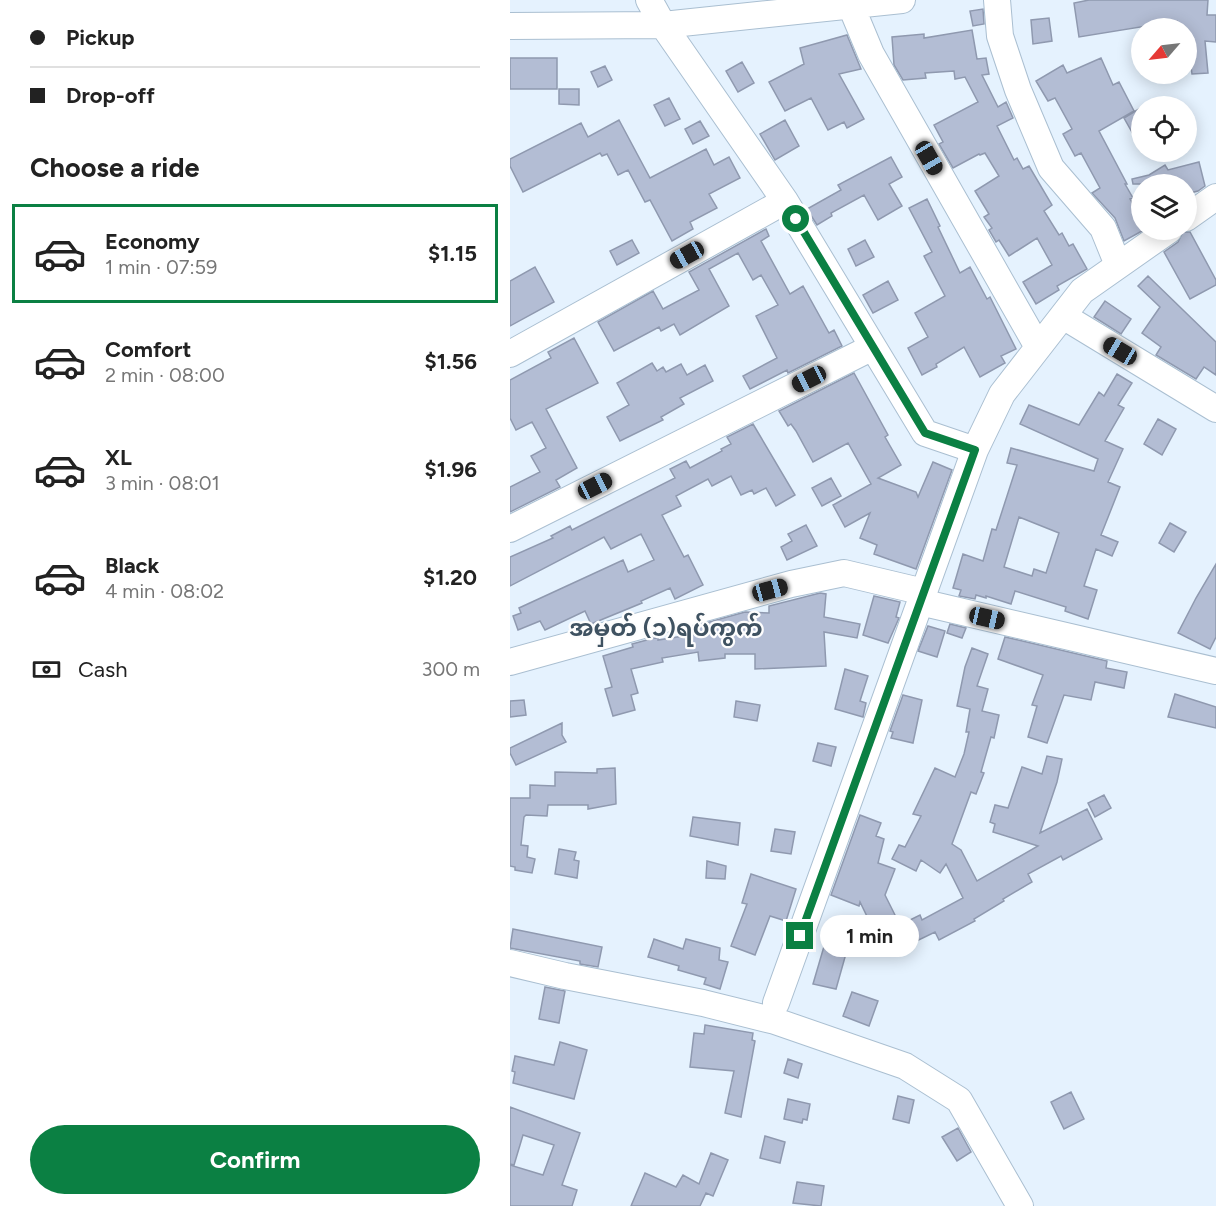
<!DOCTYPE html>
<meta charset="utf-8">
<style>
:root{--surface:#fff;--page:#f6f6f6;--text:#222;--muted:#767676;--line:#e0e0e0;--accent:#0b8043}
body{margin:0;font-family:Figtree,"Noto Sans Myanmar",sans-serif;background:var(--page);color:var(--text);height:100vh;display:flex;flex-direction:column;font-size:22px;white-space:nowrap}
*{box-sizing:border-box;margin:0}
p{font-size:20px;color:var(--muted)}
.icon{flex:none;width:33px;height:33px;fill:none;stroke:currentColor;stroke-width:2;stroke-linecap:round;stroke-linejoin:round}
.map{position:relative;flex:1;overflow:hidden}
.side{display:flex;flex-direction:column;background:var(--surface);width:510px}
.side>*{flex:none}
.hud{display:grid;align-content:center;height:132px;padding:0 30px;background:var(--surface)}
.needle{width:39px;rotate:242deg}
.tools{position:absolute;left:621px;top:18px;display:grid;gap:12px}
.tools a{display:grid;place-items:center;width:66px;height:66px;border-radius:50%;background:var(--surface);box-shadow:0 3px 15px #0003;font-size:30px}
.end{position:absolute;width:27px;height:27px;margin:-14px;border:8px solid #0b8043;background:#fff;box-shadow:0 0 0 3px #fff}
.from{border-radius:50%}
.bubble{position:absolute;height:42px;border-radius:21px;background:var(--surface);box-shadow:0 3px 15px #0003;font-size:20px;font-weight:700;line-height:42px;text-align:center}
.car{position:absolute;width:18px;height:36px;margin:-18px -9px;border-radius:8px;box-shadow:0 0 4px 2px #0007;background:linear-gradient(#222 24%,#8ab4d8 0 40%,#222 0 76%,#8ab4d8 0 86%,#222 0)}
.hud b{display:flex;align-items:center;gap:21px;height:57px;font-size:22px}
.hud b+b{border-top:2px solid var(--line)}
.hud i{width:15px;height:15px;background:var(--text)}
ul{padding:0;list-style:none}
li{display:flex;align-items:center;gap:18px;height:99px;margin:0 12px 9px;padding:0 18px;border:3px solid transparent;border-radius:0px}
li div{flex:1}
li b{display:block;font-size:22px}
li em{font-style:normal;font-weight:700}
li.current{border-color:var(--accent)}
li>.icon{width:54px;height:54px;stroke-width:1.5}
h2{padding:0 30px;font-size:27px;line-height:72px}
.pay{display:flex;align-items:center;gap:15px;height:66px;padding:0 30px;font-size:22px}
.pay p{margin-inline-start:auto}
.cta{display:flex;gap:12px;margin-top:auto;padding:12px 30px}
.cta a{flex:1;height:69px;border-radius:36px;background:var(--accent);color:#fff;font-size:24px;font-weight:700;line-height:69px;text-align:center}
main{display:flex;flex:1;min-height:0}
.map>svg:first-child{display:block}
.building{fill:#b3bdd4;stroke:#8f99af;stroke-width:1.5;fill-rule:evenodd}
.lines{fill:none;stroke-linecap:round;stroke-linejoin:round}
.minor-casing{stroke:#aabfd1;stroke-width:28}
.minor{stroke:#fff;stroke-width:26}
.route{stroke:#0b8043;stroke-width:8}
.labels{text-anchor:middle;stroke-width:4.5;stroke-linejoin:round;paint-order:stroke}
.quarter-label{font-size:24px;font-weight:bold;fill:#3f5261;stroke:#fdfdfd}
</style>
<main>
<section class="side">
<div class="hud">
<b><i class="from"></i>Pickup</b>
<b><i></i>Drop-off</b>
</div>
<h2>Choose a ride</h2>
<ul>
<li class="current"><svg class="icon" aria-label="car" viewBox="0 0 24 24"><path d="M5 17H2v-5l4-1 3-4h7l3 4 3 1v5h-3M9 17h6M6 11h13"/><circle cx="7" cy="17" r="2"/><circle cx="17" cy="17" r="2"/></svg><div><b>Economy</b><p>1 min · 07:59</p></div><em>$1.15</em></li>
<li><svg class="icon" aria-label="car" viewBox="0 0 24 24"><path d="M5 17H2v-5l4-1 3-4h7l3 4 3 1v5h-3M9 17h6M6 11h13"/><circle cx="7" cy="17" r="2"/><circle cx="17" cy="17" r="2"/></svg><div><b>Comfort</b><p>2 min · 08:00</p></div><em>$1.56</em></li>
<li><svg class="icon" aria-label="car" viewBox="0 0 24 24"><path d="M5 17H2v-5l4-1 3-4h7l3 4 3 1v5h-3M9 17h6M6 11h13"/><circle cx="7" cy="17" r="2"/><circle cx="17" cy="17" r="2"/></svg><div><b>XL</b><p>3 min · 08:01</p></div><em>$1.96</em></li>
<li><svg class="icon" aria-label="car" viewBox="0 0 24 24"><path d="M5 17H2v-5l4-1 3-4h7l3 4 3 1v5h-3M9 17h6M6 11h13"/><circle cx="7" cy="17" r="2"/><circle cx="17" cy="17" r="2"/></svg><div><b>Black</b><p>4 min · 08:02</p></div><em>$1.20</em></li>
</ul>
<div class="pay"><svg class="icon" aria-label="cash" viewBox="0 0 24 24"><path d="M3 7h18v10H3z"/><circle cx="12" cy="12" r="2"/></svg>Cash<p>300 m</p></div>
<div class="cta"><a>Confirm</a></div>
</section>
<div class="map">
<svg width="706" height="1206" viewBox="0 0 706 1206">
<rect width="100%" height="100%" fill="#e5f2fe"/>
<!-- building -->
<path class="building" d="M579,0h119l-1,15h9v27l-11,-1 3,32 -16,1 -6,-46h-7l-2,-7 -98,16 -5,-34z
M473,9l1,15 -11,2 -3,-15z
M539,18l3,23 -19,3 -2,-24z
M462,30l5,29 9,-1 3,16 -7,1 16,32 8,-5 7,16 -16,8 17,34 3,-2 6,11 6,-3 23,39 -8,6 15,24 3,-2 7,13 4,-2 14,25 -30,17 2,4 -23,14 -13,-22 29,-17 -15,-27 -28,18 -10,-16 -3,2 -7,-12 3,-2 -8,-11 5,-3 -14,-23 24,-15 -14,-23 -5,2 -1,-1 -26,14 -14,-24 4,-2 -9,-17 44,-23 -13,-25 -10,2 -1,-8 -29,2 1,5 -23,2 -9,-15 -2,-28 32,-3v4z
M337,35l14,34 -22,5 25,45 -17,9 -3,-6 -16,8 -17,-32 -26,13 -16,-29 35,-18 -4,-16z
M0,58h47v31h-47z
M591,58l12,27 6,-3 15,29 -35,20 28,53h-2l8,14 -3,1 12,19v13l-18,10 -9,-23 -23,-25 8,-5 -19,-35 -6,3 -12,-22 9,-5 -17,-31 -7,3 -12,-20 27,-16 4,8z
M232,62l12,21 -16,9 -12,-21z
M95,66l7,14 -14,7 -7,-15z
M49,89h20v16l-20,-1z
M159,98l11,21 -15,7 -11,-21z
M632,107v43l-18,-32z
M109,120l31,58 56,-29 8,16 15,-8 11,21 -31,16 8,14 -27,14 3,7 -21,12 -22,-41 -5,2 -17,-32 -10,5 -11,-21 -5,2 -2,-3 -77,39 -13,-26v-7l71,-36 7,14z
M275,120l14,26 -24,14 -15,-26z
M190,121l9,15 -16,8 -8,-15z
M381,157l11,20 -13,7 13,22 -24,14 -14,-25 -33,18 1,3 -15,9 -10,-16 34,-19 -3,-5z
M689,162l6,24 -7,5 -12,3v-10h-53l-1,-5 17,-4 16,-10 3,5z
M417,199l13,27 -2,1 22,46 10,-6 17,32 3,-2 26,52 -15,7 4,7 -25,14 -16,-30 -28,17 1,3 -15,8 -14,-27 20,-11 -13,-24 30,-17 -21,-40 8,-4 -23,-44z
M256,229l3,7 -8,5 29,53 13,-8 26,47 5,-3 8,16 -54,27 -1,-3 -37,19 -7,-13 34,-18 -21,-42 22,-11 -17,-30 -8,5 -15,-27 -29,16 20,37 -49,29 -6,-11 -13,7 -2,-4 -45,24 -16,-29 55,-31 10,18 36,-19 -10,-18z
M673,232h7l26,48v5l-26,14 -26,-47 14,-10z
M122,240l7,13 -22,12 -7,-14z
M355,240l9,17 -18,9 -8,-17z
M25,267l19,35 -44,24v-45z
M638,276l68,66v33l-12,-8 -8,12 -40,-24 5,-8 -19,-14 18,-26 -22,-21z
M378,281l10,19 -25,13 -10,-18z
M595,301l26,18 -10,15 -27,-17z
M64,338l24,45 -52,26 31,59 -21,12 4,7 -50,25v-25l30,-15 -9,-16 15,-8 -14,-26 -16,8 -6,-12v-38l41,-22 -3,-6z
M142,363l5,8 6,-4 3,5 15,-8 6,11 18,-10 8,16 -33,17 4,6 -23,13 2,3 -43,21 -13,-24 22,-12 -12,-22z
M344,373l34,62 -3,2 16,28 -23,13 38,14 2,5 15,-35 19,8 -36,99 -42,-15 3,-9 -17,-7 10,-25 -25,14 -12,-22 38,-21 -23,-41 -35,19 -17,-31 -5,-7 -3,2 -9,-15z
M607,374l15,9 -14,22 6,3 -19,33 18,8 -15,33 12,5 -19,48 17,7 -6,14 -16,-7 -12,37 13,4 -9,29 -23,-8 1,-4 -51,-16 -4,13 -25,-8v2l-10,-3 -1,4 -16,-3 2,-6 -8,-2 10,-34 20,7 9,-32 4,1 21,-65 -10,-2 4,-15 83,23 4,-12 -78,-35 9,-19 50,20 20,-33 5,4zM509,517l40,16 -13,40 -12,-4 -2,7 -28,-9z
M648,419l18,10 -14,26 -18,-11z
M243,424l42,71 -19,11 -10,-18 -12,6 -2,-4 -11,5 -10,-19 -19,10 -4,-7 -32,17 5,10 -19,9 22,42 4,-2 15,30 -28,14 -5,-11 -29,13 1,2 -51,21 -6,-13 -40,19 -5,-9 -22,9 -5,-14 8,-3 -2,-5 104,-48 5,12 26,-12 -13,-26 -30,15 -7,-12 -94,49v-29l43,-19 -2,-2 19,-10 2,4 103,-52 -5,-9 16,-8 4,7 32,-17 -1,-2 10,-5 -4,-7z
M321,478l10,18 -19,10 -10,-18z
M660,523l16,9 -12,20 -15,-9z
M296,525l11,21 -30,14 -6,-13 11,-6 -4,-7z
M706,564v73l-6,12 -32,-16 18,-35z
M310,593l6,1 -2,23 36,7 -3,14 -33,-6 2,34 -71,3v-15h-30v4l-26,3 -1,-9 -36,6 1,4 -32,7 7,24 -7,2 4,15 -22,6 -8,-27 7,-2 -9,-31 30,-9 -1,-3 26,-7v3l38,-6 -1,-8 50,-14 24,1v-7z
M364,596l26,6 -4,15 3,1 -11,25 -25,-8z
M440,624l16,4 -4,10 -15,-5z
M418,626l17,5 -8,26 -19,-6z
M495,637l102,24 -1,7 21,4 -3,16 -29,-6 -4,18 -27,-5 -17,48 -19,-6 9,-31 -5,-1 11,-30 -45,-16z
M462,648l16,6 -11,32 11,3 -6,22 17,4 -5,23 -3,-1 -10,35 3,1 -8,21 -5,-2 -19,52 9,6 16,31 61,-35 -45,-14 2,-8 -5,-2 5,-17 13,3 14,-41 20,7 5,-18 15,3 -5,23 -17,51 47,-24 15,30 -39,21 -2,-4 -33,18 4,8 -29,17 1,2 -30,18 1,2 -36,19 -4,-8 -39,19 -3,-6 -3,2 -7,-16 -7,4 -16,-33 -1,4 -28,-11 29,-80 21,8 -5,13 8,3 -6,24 17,6 -10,26 15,30 20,-10 2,5 41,-22 -17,-34 -6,9 -19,-13 -5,11 -24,-12 7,-14 6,2 16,-31 -8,-2 22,-46 20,9 9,-23 5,-22h-3l4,-23 -13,-3 8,-39z
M335,669l23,7 -8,25 6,2 -3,14 -28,-8z
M665,694l41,13v21l-48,-11z
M393,695l19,5 -9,43 -22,-5 2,-6 -3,-1z
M14,700l2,15 -16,2v-16z
M226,701l24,4 -3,16 -23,-4z
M52,723v12l4,7 -50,23 -6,-12v-5z
M308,743l18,4 -5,19 -18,-5z
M105,768l1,36 -28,5v-4h-40l-1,11 -21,-1 -2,2 -3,28 7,1 -1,11 8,2 -3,14 -17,-3v-3l-5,-1v-68h20v-13l25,1v-14l42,1v-4z
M594,795l7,13 -16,9 -7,-14z
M183,817l47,6 -2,22 -48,-9z
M265,829l20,3 -4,22 -20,-3z
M49,849l17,3 -2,8 5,1 -2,17 -22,-4z
M197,861l19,5 -1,13 -19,-1z
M241,874l45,15 -10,32 -16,-5 -15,39 -24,-9 16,-42 -5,-1z
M3,929l89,18 -4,20 -18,-3v-3l-70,-13z
M144,939l29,10 3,-10 34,9 -1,12 9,2 -8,27 -16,-5 2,-6 -28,-8 1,-4 -31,-9z
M315,943l22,7 -11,39 -23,-5z
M35,987l20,4 -6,32 -20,-4z
M342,992l26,9 -9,25 -26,-10z
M195,1025l48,8 -1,7 3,1 -14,76 -16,-4 9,-42 -44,-4 4,-34 10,1z
M50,1042l27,8 -13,49 -61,-16 2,-11 -3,-1 3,-15 39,9z
M278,1059l14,5 -4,14 -14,-5z
M561,1092l13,27 -20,10 -13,-27z
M388,1096l16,4 -5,23 -16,-4z
M278,1099l22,5 -3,16 -4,-1 -1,4 -18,-4z
M0,1107l70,26 -18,52 15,5 -5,16h-62v-41l33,10 11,-30 -31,-10 -9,30 -4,-1z
M448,1128l13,24 -14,9 -15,-24z
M255,1136l20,6 -5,21 -20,-5z
M201,1153l17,7 -15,36 -7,-3 -6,13h-69l14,-33 31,14 7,-12 16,9z
M287,1182l27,4 -3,20 -28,-3z"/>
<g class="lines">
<defs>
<path id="minor" d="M139,0l14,25 122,176 140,232 50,17
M487,0l3,36 18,54 33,78 52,60 15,37
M341,6l20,48 167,293
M0,26l153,-1 239,-25
M676,218l30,-21
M553,316l153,93
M0,354l275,-153
M0,529l363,-182
M410,602l296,69
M0,662l281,-78 53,-11 80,19
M0,963l55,13 138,27 72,18 130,45 54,34 61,106
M266,1003l199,-553 27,-56 80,-103 87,-61"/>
</defs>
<!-- minor casing -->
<use href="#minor" class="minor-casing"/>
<!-- minor -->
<use href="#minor" class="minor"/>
</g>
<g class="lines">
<!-- route -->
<path class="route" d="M286,219l129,214 50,17 -175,486"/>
</g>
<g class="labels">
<!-- quarter labels -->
<g class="quarter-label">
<text x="156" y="636">အမှတ် (၁)ရပ်ကွက်</text>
</g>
</g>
</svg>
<div class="tools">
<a><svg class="needle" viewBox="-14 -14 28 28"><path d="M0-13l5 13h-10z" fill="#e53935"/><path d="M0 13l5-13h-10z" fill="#767676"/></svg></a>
<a><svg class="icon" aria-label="locate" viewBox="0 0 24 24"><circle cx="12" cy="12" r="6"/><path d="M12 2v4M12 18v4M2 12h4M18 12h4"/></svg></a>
<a><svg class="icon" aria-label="layers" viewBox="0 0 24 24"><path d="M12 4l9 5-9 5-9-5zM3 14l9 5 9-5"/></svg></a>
</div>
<i class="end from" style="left:286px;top:219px"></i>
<i class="end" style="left:290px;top:936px"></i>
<div class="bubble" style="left:310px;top:915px;width:99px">1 min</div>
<i class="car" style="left:419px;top:158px;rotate:150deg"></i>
<i class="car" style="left:177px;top:255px;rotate:241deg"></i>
<i class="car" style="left:610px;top:351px;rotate:301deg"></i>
<i class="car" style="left:299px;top:379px;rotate:243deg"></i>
<i class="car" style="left:85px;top:486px;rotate:63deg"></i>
<i class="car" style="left:260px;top:590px;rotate:75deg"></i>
<i class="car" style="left:477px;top:618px;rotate:103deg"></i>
</div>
</main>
